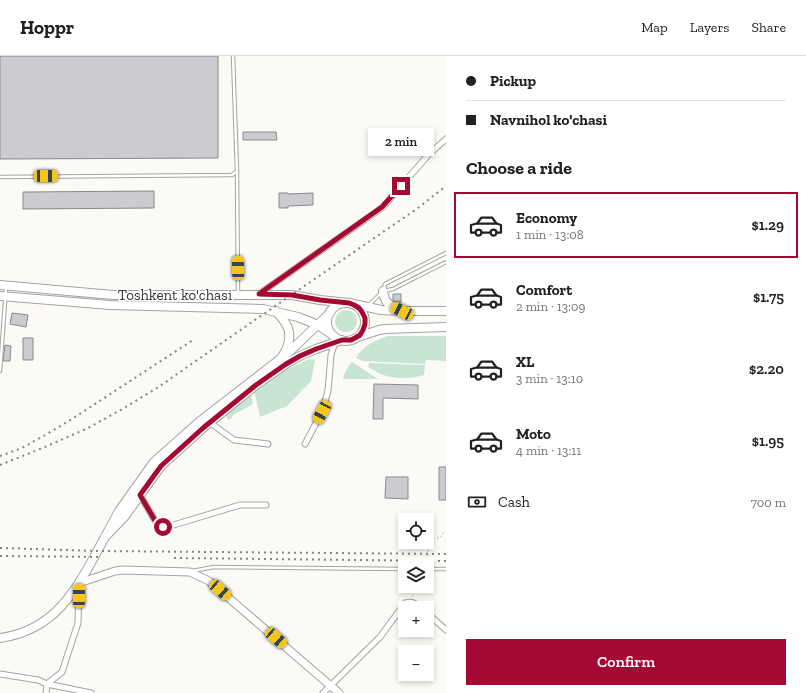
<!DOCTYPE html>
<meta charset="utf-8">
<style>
:root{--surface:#fff;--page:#f2f2f2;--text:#202124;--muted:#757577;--line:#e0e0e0;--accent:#a50831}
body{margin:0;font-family:"Zilla Slab",serif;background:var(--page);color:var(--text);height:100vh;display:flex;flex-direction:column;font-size:15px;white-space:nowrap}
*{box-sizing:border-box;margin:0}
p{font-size:13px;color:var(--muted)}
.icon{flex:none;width:22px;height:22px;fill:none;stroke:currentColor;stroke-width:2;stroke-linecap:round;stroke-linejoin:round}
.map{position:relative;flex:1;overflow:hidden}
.panel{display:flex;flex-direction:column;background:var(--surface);width:360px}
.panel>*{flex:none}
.hud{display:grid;align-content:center;height:88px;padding:0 20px;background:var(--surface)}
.buttons{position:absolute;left:398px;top:457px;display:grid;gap:8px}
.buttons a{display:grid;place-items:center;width:36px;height:36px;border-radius:0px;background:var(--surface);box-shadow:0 2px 6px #0003;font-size:20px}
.end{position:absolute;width:18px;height:18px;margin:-9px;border:5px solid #a50831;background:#fff;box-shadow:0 0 0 2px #fff}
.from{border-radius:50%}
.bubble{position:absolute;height:28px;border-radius:0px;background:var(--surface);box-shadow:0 2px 6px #0003;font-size:13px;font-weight:600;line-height:28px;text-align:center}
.car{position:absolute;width:12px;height:24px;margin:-12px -6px;border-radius:5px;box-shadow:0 0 3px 1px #0007;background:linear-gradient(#f5c518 24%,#345 0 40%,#f5c518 0 76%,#345 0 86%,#f5c518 0)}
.hud b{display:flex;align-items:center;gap:14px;height:38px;font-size:15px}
.hud b+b{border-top:1px solid var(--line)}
.hud i{width:10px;height:10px;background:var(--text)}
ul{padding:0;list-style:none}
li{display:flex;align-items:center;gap:12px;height:66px;margin:0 8px 6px;padding:0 12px;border:2px solid transparent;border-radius:0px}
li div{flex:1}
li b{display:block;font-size:15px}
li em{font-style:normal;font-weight:600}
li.on{border-color:var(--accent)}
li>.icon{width:36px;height:36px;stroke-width:1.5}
h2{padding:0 20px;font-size:18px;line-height:48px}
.pay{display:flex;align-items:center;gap:10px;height:44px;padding:0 20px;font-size:15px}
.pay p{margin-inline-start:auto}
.action{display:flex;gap:8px;margin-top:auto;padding:8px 20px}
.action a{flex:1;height:46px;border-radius:0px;background:var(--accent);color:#fff;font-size:16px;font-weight:600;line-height:46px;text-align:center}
header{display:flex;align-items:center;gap:24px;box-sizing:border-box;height:56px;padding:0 20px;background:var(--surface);border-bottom:1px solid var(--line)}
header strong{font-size:19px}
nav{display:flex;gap:22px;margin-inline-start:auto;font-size:14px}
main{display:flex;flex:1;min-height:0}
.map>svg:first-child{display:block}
.green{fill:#c8e5d3}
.building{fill:#cbcccf;stroke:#88898c}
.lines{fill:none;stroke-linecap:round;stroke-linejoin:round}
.lane-casing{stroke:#a5a3a0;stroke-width:4.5}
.street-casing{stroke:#a5a3a0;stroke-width:7}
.secondary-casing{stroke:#a5a3a0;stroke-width:9}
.primary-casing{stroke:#a5a3a0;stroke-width:10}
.path{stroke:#bbbab7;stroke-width:1;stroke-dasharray:2 2;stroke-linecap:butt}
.lane{stroke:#fff;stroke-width:2.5}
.street{stroke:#fff;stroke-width:5}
.secondary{stroke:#fff;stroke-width:7}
.primary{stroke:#fff;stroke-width:8}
.rail{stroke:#858482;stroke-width:2;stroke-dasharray:2 4;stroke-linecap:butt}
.route{stroke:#a50831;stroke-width:5}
.labels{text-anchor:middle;stroke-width:3;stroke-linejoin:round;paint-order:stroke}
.street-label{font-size:15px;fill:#373635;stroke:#fff}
</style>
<header>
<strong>Hoppr</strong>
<nav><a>Map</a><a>Layers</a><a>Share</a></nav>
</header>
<main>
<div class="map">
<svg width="446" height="637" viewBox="0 0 446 637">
<rect width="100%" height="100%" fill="#fcfaf7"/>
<!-- green -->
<path class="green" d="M335 265a11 11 0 1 1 22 0a11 11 0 1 1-22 0Z
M388,280h58v25l-20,-1 -1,4 -62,-3 -7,-3c7,-13 19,-17 32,-22z
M309,303l6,1 -4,21 -24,25 -27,11 -6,-26 28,-19z
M352,306l26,17h-35c1,-6 4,-12 9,-17z
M369,307l56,2 -1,10c-21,6 -38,4 -56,-8l1,-2z
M251,337l2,11 -20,11 -2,4 -2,1 -2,-1 -1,-6z"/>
<!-- building -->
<path class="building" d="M0,0h218v102l-218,1z
M243,76h33l1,8h-34z
M154,135v17l-131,1v-17z
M279,137h9v1l25,-1v12l-25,1v2h-9z
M393,238h8v8h-5l-3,-2z
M12,257l16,2 -2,12 -16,-3z
M23,282h10v22h-10z
M5,289l6,1 -1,15h-7z
M374,328l44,1v14l-35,-1v21h-10z
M439,411h7v33h-7z
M386,421h22v22l-23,-1z"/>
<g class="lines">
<defs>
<path id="lane" d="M237,115l1,123
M0,121l232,-2 5,-4 -4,-115
M384,233l1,-5 61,-31
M384,235l9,-2 53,-27
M369,249l12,-12
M0,315l6,-83
M427,513h19
M192,515l22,-4 191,2"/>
<path id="street" d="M259,238l124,-87 46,-53 17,-15
M209,366l25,18 34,4
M305,388l17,-32 6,-21 3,-36 4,-13
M140,439l17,29 6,3h4l73,-22h26
M427,557l19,17
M0,618l38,6 9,4 44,9
M46,637l1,-9 15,-12 16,-49 1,-39
M323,637l57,-56 25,-34c8,-2 10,0 16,5"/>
<path id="secondary" d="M79,527l36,-12 8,-1 67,2 19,9 130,112"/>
<path id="primary" d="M0,229l113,10h179l28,5 29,3 32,7 21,1h44
M383,235c2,13 6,13 16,19
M0,240l110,9 153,4 35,8 20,8 16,11
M327 266a19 19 0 1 1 38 0a19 19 0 1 1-38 0Z
M276,255c3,4 7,8 10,13 6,9 3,23 -3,31
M330,257l-42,40 -89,69 -45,40 -35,49 -14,26 20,-21 36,-50 42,-38 53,-43 30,-21 14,-8 16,-7 26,-9
M358,281l21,-7 6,-1 61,-2
M0,582c59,-8 79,-54 105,-101"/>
</defs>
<!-- lane casing -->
<use href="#lane" class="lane-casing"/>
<!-- street casing -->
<use href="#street" class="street-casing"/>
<!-- secondary casing -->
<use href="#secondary" class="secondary-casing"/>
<!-- primary casing -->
<use href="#primary" class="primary-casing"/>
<!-- path -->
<path class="path" d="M427,508l1,-10 1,-14 12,-3 2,-4 3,-1
M412,541l5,-11"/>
<!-- lane -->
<use href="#lane" class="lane"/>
<!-- street -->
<use href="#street" class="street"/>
<!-- secondary -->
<use href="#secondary" class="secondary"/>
<!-- primary -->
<use href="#primary" class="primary"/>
<!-- rail -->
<path class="rail" d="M0,400l22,-8 25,-14 25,-15 121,-79
M0,409l45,-18 43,-19 36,-20 33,-20 95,-66 166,-114 28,-22
M0,492l97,3 349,3
M0,500l100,1
M174,502l272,3"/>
</g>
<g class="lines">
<!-- route -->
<path class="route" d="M163,471l-6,-3 -17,-29 21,-29 42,-38 53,-43 30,-21 14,-8 16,-7 26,-9h9l4,-2 5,-3 3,-5 2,-6v-6l-3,-6 -3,-4 -5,-3 -5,-2 -29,-3 -28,-5 -33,-1 123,-87 19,-21"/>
</g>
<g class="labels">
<!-- street labels -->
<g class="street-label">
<text x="175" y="244">Toshkent ko'chasi</text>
</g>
</g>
</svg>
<div class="buttons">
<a><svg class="icon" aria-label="locate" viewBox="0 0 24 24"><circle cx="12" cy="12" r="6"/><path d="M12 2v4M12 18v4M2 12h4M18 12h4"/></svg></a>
<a><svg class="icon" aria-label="layers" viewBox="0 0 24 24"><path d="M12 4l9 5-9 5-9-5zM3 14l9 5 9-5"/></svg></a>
<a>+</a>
<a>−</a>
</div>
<i class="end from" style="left:163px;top:471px"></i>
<i class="end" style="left:401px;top:130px"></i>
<div class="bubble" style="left:368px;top:72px;width:66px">2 min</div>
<i class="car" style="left:46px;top:120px;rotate:90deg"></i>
<i class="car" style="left:238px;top:212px;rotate:359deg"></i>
<i class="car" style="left:402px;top:255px;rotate:297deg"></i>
<i class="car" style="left:322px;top:356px;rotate:208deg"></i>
<i class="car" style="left:220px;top:534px;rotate:131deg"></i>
<i class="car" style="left:79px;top:540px;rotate:0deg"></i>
<i class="car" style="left:276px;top:582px;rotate:131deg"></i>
</div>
<section class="panel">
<div class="hud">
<b><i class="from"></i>Pickup</b>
<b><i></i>Navnihol ko'chasi</b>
</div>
<h2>Choose a ride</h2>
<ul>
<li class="on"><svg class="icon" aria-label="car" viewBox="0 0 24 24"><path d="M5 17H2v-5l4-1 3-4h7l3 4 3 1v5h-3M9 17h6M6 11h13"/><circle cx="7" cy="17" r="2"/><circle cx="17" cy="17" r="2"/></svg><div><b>Economy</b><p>1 min · 13:08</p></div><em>$1.29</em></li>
<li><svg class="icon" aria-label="car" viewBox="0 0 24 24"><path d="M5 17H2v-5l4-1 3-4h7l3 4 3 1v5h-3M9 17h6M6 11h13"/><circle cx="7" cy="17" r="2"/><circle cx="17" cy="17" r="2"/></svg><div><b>Comfort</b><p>2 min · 13:09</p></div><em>$1.75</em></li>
<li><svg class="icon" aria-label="car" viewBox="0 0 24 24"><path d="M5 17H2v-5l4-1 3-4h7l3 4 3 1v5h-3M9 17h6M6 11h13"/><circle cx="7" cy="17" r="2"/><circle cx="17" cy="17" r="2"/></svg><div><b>XL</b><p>3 min · 13:10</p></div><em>$2.20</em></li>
<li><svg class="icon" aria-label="car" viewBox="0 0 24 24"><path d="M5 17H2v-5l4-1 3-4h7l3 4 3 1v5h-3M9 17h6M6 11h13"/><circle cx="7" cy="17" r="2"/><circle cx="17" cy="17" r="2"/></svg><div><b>Moto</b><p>4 min · 13:11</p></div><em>$1.95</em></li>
</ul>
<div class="pay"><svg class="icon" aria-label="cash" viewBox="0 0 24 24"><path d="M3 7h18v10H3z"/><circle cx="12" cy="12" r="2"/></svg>Cash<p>700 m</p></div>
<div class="action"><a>Confirm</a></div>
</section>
</main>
